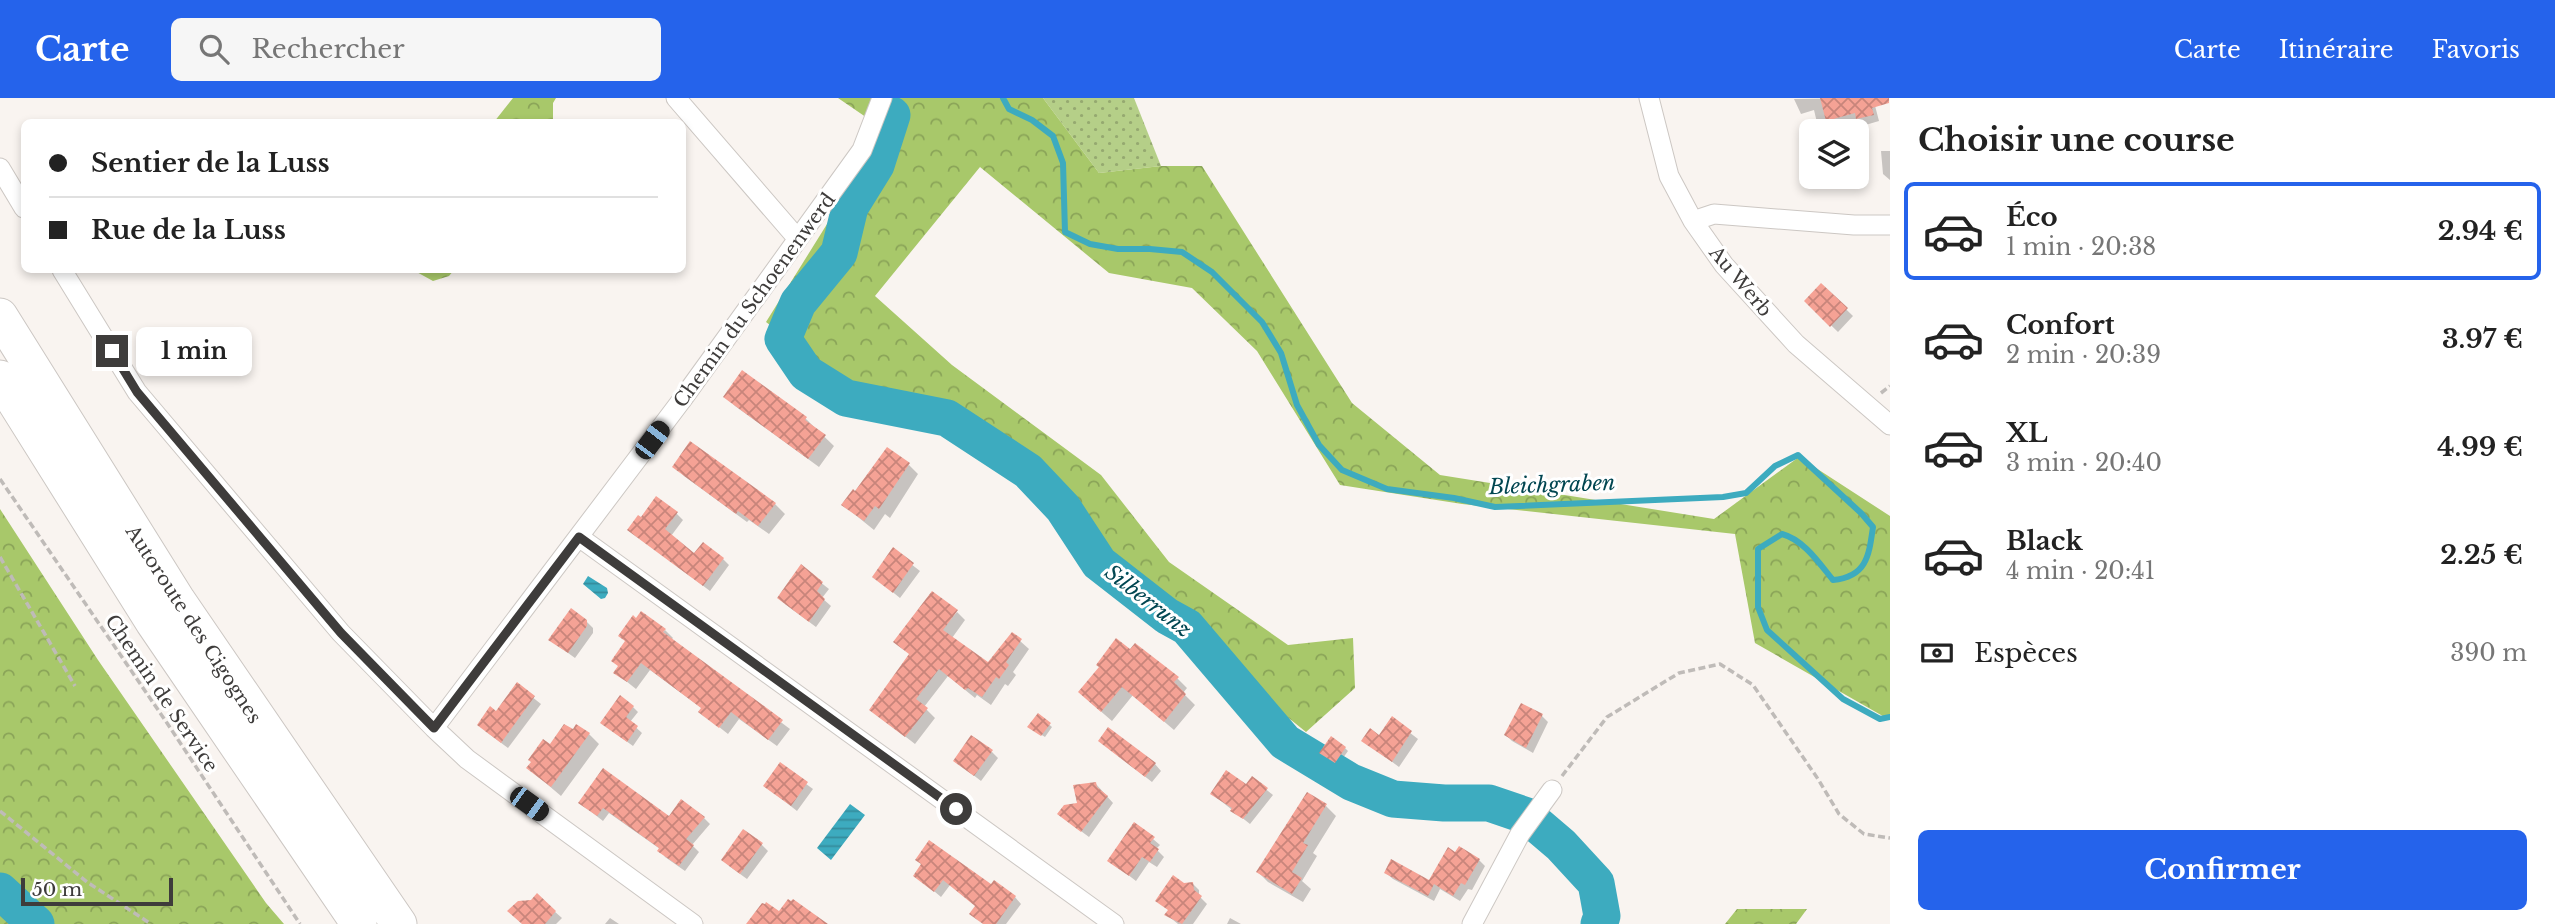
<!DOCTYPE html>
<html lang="fr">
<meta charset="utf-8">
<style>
:root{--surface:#fff;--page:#f6f6f6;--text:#222;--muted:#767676;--line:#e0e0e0;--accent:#2563eb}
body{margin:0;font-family:"Libre Baskerville",serif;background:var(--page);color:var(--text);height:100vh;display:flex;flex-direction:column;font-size:26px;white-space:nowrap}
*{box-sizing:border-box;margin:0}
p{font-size:23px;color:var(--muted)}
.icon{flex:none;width:38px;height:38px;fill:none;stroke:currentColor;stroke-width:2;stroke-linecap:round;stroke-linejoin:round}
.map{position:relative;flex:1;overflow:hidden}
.side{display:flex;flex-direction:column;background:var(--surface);width:665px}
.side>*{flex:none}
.hud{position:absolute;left:21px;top:21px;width:665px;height:154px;border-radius:10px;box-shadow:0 4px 10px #0003;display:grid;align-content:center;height:154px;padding:0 28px;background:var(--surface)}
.fabs{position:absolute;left:1799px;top:21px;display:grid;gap:14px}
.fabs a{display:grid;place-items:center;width:70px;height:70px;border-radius:10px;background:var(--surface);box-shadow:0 4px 10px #0003;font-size:35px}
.scale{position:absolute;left:21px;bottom:18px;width:152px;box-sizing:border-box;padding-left:7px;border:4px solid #3e3c3b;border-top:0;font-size:19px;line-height:24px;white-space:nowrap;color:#3e3c3b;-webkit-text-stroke:5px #fff;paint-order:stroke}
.end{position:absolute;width:32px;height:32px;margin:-16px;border:9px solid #3e3c3b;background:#fff;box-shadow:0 0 0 4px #fff}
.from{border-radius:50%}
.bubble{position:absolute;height:49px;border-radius:10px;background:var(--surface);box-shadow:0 4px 10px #0003;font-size:23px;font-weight:800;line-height:49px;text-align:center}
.car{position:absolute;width:21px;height:42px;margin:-21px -10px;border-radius:9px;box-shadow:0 0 5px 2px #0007;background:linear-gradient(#222 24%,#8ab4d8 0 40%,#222 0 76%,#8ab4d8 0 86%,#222 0)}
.hud b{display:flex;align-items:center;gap:24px;height:66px;font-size:26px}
.hud b+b{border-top:2px solid var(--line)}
.hud i{width:18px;height:18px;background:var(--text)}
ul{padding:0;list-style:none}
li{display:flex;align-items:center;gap:21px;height:98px;margin:0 14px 10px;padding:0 14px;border:4px solid transparent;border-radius:10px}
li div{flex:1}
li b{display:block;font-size:26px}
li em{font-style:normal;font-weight:800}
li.current{border-color:var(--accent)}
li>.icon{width:63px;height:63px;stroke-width:1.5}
h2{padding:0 28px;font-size:32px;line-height:84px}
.pay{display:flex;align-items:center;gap:18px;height:77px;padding:0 28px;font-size:26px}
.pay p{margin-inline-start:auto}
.cta{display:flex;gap:14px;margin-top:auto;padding:14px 28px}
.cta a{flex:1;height:80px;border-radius:10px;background:var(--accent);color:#fff;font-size:28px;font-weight:800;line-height:80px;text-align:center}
header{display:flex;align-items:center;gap:42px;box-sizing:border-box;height:98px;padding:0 35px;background:var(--accent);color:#fff}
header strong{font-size:33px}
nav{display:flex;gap:38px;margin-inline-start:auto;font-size:24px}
.search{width:490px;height:63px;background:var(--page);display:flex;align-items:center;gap:18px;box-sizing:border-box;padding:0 24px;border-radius:10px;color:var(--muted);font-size:26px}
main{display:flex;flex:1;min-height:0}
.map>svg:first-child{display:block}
.grass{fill:url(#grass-dots)}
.forest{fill:url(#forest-crowns)}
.water{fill:url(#water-rules)}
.shadow{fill:#0003}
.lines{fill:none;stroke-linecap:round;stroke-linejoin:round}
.stream{stroke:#3dabbf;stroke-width:6}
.river{stroke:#3dabbf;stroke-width:37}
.building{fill:url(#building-cross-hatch)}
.minor-casing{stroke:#ccc7c3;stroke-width:21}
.motorway-casing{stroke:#ccc7c3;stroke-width:37}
.path{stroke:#bfbbb8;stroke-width:3.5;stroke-dasharray:7 3.5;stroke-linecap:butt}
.minor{stroke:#fff;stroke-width:19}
.motorway{stroke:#fff;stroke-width:35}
.route{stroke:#3e3c3b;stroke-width:9}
.labels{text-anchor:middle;stroke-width:6;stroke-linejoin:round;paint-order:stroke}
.street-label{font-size:19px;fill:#3e3c3b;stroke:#fff}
.water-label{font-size:21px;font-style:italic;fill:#014651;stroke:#fff}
</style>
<header>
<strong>Carte</strong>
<div class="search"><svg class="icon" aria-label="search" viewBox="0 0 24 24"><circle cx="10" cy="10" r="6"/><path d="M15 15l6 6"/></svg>Rechercher</div>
<nav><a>Carte</a><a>Itinéraire</a><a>Favoris</a></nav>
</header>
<main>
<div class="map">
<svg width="1890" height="826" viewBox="0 0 1890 826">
<defs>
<pattern id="grass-dots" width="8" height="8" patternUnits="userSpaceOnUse" patternTransform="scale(1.75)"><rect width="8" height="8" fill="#b5cf88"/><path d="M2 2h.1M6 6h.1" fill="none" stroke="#95a970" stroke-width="1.8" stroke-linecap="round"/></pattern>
<pattern id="forest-crowns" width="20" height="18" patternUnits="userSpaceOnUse" patternTransform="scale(1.75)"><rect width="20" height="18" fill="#a8c86a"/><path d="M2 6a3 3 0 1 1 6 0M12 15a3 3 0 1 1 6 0" fill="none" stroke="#8aa458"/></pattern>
<pattern id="water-rules" width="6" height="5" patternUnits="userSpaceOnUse" patternTransform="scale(1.75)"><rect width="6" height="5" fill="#3dabbf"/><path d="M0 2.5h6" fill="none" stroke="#358c9c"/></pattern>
<pattern id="building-cross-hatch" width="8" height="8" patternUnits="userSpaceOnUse" patternTransform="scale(1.75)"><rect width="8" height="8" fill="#f5a295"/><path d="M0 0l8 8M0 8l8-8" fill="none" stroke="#c8857b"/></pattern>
</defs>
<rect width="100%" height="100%" fill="#f9f4f0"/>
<!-- grass -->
<path class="grass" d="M1043,0h91l27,68 -62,7z"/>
<!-- forest -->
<path class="forest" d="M513,0h43l-3,5v19h-59z
M838,0h205l56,75 62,-7h41l150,237 88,72 274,44 85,-62 91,59v201l-2,2 -133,-76 -20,-109 -273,-30 -122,-19 -83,-134 -65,-63 -83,-15 -129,-106 -105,129 77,69 149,110 68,87 119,83 65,-7 2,50 -49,44 -210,-169 -111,-137 -109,-20 -110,-84 76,-122 34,-76z
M413,172h41l-5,6 -16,5z
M0,411l98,151 168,243 18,21h-284z
M1737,811h70l-11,15h-71z"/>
<!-- water -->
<path class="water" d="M588,478l19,12 1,5 -3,5 -4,1 -18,-15z
M850,706l15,11 -34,45 -14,-12z"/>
<!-- shadow -->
<path class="shadow" d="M1873,0l6,23 -34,10h-26l-5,-21 -13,4 -7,-15z
M1881,53h9v29l-7,-6z
M1819,79h30l1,6 -24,1z
M1821,187l32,31 -15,16 -32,-31z
M725,298l81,23 28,27 -15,21 -84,-61z
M909,367l9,9 -28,44 -5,-4 -11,16 -31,-25 13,-11z
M674,368l101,38 10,10 -16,20 -20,-14 -2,2 -63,-46z
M676,415l7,7 -12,16 23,20 29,3 6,6 -19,26 -81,-61 12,-11z
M893,452l27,21 -20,27 -26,-21z
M801,469l28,22 -7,9 9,8 -15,21 -31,-23z
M957,514l8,8 -13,18 36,26 32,-23 9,8 -16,23 3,3 -8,11 -3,-2 -14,21 -14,-10 -2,3 -27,-22 -24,31 11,11 -20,26 -44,-34z
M586,523l7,7v5l-18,25 -25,-18z
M665,532l8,8 -2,2 119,89 -13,17 -38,-27 -11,15 -28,-22 3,-3 -53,-39 -14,19 -20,-16z
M1101,570l76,10 10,10 -4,5 12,12 -21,25 -41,-35 -21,26 -22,-19z
M517,587l24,19 -33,44 -23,-17z
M633,609l5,5 -8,10 12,11 -9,13 -25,-18z
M1038,617l14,12 -7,10 -13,-8z
M1542,618l6,6 -15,31 -21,-12 -6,-6z
M1392,621l26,20 -19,28 -35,-26 16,-4z
M573,634l16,2 10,10 -38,52 -33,-28 23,-21z
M1107,649l48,17 6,7 -9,11z
M1345,650l3,3 -10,14 -14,-9z
M992,654l6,6 -17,23 -26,-20z
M780,667l33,24 -16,22 -32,-25z
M1252,680l21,17 -23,29 -38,-30 34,-7z
M1096,686l17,19 -24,34 -23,-17z
M580,705l90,15h34l6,6 -18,21 7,7 -14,19 -20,-14 -5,-8 -51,-36 -6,8z
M1326,708l10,10 -23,37 4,3 -15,25 9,8 -8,13 -35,-20 -10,-10z
M1153,741l7,6 -4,4 8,8 -7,10 -8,-5 -13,19 -26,-20z
M761,746l7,7 -21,28 -18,-13z
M1456,756l23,6 6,6 -13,24 -4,-1 -8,12 -20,-12 -6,12 -41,-22 -7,-6 43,10z
M915,777l77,11 23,11 6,7 -15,20h-23l-6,-17 -27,-22 -9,12z
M1193,786l6,6v6l8,8 -14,20h-15l-11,-9 17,-30z
M537,798l25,22 -6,6h-32l8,-22z
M610,820l9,6h-14z
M1230,820l11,6h-14z"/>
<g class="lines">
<!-- stream -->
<path class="stream" d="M1003,0l6,11 23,11 21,16 10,27 2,69 25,12 28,5h32l32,3 30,20 50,50 19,31 16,52 22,40 23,25 45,19 67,9 41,9 228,-10 23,-4 29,-27 23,-11 63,58 12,14c-4,28 -6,50 -40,53 -14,-17 -29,-40 -51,-46l-24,15v58l9,23 76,69 37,20 10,-2"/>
<!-- river -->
<path class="river" d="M892,17l-16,50 -26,42 -11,46 -41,50 -15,36 23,34 40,25 101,20 81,53 35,37 36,55 68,53 20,11 98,115 66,40 42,17 51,4h45l38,13 34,29 35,38 6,33 -3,8
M0,793l36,33"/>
</g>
<!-- building -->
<path class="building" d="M1820,0h69v5l-17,5 2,7 -18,4 -1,-6 -29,8z
M1821,185l27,25 -18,19 -26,-26z
M742,272l65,47 -2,3 21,15 -18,24 -85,-62z
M690,343l86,62 -18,23 -20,-15 -2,3 -64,-47z
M887,349l23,16 -31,46 -4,-3 -11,15 -23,-16 12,-16 2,2z
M656,398l22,16 -13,17 29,24 9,-11 21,16 -21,28 -76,-56 11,-15 3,2z
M893,449l21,16 -21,30 -21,-16z
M801,466l22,18 -6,9 8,8 -16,23 -32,-24z
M932,493l26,19 -15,20 45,32 24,-30 10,7 -16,23 3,3 -10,14 -3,-2 -14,20 -14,-9 -3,2 -26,-21 -23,30 12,9 -23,29 -36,-27 40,-56 -16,-12z
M571,510l16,12v6l-19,27 -20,-13z
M641,513l25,18 -3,3 120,88 -15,20 -37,-28 -12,16 -21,-16 3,-4 -60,-45 -14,19 -14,-9 5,-7 -7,-5 14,-20 -7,-5 15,-21 3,3z
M1116,540l14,11 5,-6 44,34 -5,5 12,12 -22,28 -42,-35 -21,25 -23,-20 21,-25 -3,-2z
M517,584l18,14 -34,47 -24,-18 13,-19 6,5z
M620,597l14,11 -8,11 12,9 -11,16 -27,-19z
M1521,605l22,11 -17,34 -22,-13z
M1038,615l13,10 -10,13 -14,-9z
M1392,618l20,15 -20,31 -31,-21 9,-13 9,7z
M564,626l9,5 3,-5 14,9 -39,54 -25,-19 5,-6 -3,-2 15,-21 7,5z
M1108,629l48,36 -11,14 -47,-36z
M971,637l22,15 -19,26 -21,-15z
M1331,638l15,11 -11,16 -16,-10z
M780,664l28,20 -17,24 -28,-20z
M603,670l66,48 12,-17 24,18 -19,22 8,6 -15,21 -22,-15 2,-3 -56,-40 -6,8 -19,-13z
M1226,672l20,14 6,-8 16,12 -25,31 -13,-8 2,-3 -22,-14z
M1096,684l1,5 11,9 -27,36 -24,-18 7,-9 13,-2 -4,-18z
M1307,694l20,12 -24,39 5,2 -16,27 10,6 -10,16 -36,-22z
M1134,724l21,15 -5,6 9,6 -9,13 -8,-5 -13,19 -22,-15z
M743,731l20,14 -23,31 -19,-14z
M929,742l62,44 3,-4 22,16 -20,28h-13l-14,-10 6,-8 -32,-26 -9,12 -21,-16 8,-12 -6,-4z
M1459,748l21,13 -15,26 -4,-2 -8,13 -19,-12 -6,12 -44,-23 7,-14 38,21 19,-33 7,5z
M1173,777l11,8 9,-1 1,8 8,6 -20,28 -18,-9 4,-5 -13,-9z
M537,795l19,18 -11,13h-23l-15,-13 11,-10 13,-1z
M788,801l3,2 2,-2 35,25h-82l16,-21 3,1 1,-2 13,9z"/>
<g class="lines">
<defs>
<path id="minor" d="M676,0l121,140
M1649,0l20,78 24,45 31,44 72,79 94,81
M0,70l24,40
M1693,123l21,-7 140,11h36
M62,172l75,122 204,241 93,95 33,31 226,165
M579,439l535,387
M434,630l247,-327 181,-251 20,-52
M1472,826l48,-90 32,-44"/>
<path id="motorway" d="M0,218l178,285 221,323
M0,280l153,244 206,302"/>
</defs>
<!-- minor casing -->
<use href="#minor" class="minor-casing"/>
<!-- motorway casing -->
<use href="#motorway" class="motorway-casing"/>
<!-- path -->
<path class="path" d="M1881,295l9,-7
M0,381l167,244 133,201
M0,459l75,129
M1562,678l45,-59 72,-44 41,-9 33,21 65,94 21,35 25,20 26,4
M0,713l87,71 64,42"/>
<!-- minor -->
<use href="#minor" class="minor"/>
<!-- motorway -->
<use href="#motorway" class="motorway"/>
</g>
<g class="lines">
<!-- route -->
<path class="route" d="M112,253l25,41 204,241 93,95 145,-191 377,272"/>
</g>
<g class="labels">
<!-- street labels -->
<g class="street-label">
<text transform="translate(1741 183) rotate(50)" y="7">Au Werb</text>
<text transform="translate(754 202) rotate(-54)" y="7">Chemin du Schoenenwerd</text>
<text transform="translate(194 526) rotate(57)" y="7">Autoroute des Cigognes</text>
<text transform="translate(162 595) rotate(56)" y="7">Chemin de Service</text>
</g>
<!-- water labels -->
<g class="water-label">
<text transform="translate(1552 387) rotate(-2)" y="7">Bleichgraben</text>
<text transform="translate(1148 503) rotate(38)" y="7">Silberrunz</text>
</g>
</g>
</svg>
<div class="fabs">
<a><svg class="icon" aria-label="layers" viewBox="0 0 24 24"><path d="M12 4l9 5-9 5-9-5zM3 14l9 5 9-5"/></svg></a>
</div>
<div class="scale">50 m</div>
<i class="end from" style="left:956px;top:711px"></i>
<i class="end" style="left:112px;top:253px"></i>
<div class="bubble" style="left:136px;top:229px;width:116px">1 min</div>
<i class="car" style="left:652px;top:342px;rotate:37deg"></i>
<i class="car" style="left:529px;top:706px;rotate:126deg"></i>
<div class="hud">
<b><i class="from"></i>Sentier de la Luss</b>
<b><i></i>Rue de la Luss</b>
</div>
</div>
<section class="side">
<h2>Choisir une course</h2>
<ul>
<li class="current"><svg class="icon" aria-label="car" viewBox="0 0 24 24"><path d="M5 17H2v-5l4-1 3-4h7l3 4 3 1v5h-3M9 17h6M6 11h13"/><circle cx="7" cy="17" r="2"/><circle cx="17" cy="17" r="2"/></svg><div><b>Éco</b><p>1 min · 20:38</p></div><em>2.94 €</em></li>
<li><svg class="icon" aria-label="car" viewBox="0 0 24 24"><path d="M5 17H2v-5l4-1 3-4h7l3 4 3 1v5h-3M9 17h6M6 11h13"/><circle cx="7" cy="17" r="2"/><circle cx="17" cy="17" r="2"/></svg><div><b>Confort</b><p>2 min · 20:39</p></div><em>3.97 €</em></li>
<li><svg class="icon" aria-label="car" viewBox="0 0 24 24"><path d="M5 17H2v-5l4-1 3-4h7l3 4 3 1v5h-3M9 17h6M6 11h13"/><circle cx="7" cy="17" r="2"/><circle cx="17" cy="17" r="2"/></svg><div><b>XL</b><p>3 min · 20:40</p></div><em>4.99 €</em></li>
<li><svg class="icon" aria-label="car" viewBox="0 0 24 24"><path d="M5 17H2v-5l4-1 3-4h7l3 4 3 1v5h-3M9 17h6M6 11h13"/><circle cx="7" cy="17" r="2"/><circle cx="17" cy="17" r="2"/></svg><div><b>Black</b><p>4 min · 20:41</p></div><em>2.25 €</em></li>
</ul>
<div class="pay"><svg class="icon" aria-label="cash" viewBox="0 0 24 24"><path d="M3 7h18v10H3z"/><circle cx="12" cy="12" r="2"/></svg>Espèces<p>390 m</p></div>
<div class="cta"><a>Confirmer</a></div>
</section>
</main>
